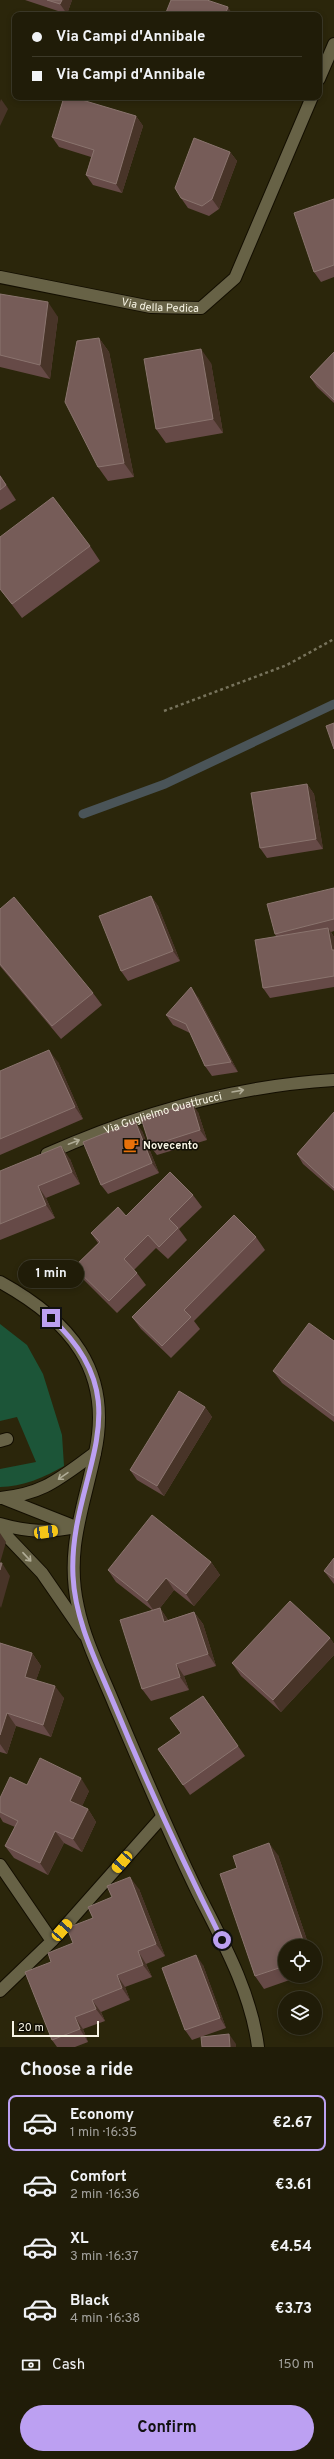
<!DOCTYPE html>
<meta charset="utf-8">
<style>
:root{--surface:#201c08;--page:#282512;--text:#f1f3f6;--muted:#a2a19c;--line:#3d3a29;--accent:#bca0f2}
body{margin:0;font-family:Overpass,sans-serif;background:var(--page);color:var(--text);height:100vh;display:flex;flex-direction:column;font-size:15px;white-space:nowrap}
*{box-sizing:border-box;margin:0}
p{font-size:13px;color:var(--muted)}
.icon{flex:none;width:22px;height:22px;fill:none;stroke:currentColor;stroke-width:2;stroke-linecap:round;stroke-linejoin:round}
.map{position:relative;height:2047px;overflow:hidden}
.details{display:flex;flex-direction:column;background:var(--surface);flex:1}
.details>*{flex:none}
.top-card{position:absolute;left:12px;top:12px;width:310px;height:88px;border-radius:8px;box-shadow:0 2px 6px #0003,0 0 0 1px var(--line);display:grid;align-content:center;height:88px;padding:0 20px;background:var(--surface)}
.tools{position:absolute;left:278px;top:1939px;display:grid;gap:8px}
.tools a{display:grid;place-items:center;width:44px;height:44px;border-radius:50%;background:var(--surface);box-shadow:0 2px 6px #0003,0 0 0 1px var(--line);font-size:20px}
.scale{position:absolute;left:12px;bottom:10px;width:87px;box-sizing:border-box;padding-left:4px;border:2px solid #f8f5e5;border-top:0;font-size:11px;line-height:14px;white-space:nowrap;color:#f8f5e5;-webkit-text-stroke:3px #110f05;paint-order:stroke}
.end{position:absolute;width:18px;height:18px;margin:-9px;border:5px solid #bca0f2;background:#111;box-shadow:0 0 0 2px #111}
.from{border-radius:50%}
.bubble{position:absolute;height:28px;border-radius:14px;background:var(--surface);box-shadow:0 2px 6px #0003,0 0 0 1px var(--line);font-size:13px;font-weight:700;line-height:28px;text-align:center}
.car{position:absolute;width:12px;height:24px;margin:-12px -6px;border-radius:5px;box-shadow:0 0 3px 1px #0007;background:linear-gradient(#f5c518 24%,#345 0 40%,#f5c518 0 76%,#345 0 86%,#f5c518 0)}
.top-card b{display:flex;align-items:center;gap:14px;height:38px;font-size:15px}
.top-card b+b{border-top:1px solid var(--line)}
.top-card i{width:10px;height:10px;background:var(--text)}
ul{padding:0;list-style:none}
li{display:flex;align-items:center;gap:12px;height:56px;margin:0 8px 6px;padding:0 12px;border:2px solid transparent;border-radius:8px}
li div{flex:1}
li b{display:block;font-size:15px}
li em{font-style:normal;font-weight:700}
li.active{border-color:var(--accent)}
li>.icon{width:36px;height:36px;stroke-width:1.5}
h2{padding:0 20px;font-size:18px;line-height:48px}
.pay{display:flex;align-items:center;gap:10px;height:44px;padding:0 20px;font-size:15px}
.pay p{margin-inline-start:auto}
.button{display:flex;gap:8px;margin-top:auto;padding:8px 20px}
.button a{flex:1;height:46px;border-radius:24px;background:var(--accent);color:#111;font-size:16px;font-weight:700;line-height:46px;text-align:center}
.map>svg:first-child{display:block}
.green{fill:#1c5538}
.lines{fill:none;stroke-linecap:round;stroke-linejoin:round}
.stream{stroke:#4a5458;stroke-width:9}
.lane-casing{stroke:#130e00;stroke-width:14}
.street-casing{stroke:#130e00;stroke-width:14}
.secondary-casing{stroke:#130e00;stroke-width:14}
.path{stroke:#77735c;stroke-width:2.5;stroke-dasharray:3 3;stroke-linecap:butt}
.lane{stroke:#676246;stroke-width:12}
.street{stroke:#676246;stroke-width:12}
.secondary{stroke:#676246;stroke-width:12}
.wall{fill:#664a47}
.shaded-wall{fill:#483428}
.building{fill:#765c58;stroke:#8a746e}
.oneway{stroke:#b0ac96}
.route{stroke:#bca0f2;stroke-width:5}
.labels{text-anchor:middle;stroke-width:3;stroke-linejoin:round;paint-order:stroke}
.street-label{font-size:11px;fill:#f8f5e5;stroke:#110f05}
.poi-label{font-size:11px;font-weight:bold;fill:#f8f5e5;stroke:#110f05;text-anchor:start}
</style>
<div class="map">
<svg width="334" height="2047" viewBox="0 0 334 2047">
<rect width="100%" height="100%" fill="#2b260b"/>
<!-- green -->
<path class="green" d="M0,1324l27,21 16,29 19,61 2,31c-19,11 -42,21 -64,21v-18l36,-7 -19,-45 -17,4z"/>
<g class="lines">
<!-- stream -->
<path class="stream" d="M83,814l82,-30 169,-80"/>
<defs>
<path id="lane" d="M0,1441l7,-2
M0,1498c44,-4 60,-20 95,-45
M5,1499l71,28
M0,1524c28,8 48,9 76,3
M0,1529l42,44 42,61
M0,1865l52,76 -52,50
M52,1941l110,-124"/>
<g id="street">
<path d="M319,79l15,-35"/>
<path id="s1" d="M0,277l151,30 50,1 34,-30 77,-181"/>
<path id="s2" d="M47,1154c92,-41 186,-68 287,-74"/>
</g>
<path id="secondary" d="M0,1282c69,38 113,88 95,171 -11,54 -30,97 -17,154 7,34 24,67 37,99 27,63 53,126 83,187 25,49 53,99 60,154"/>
</defs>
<!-- lane casing -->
<use href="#lane" class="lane-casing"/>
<!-- street casing -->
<use href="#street" class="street-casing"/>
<!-- secondary casing -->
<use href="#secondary" class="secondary-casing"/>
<!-- path -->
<path class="path" d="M164,711l123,-46 47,-26"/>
<!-- lane -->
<use href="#lane" class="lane"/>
<!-- street -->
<use href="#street" class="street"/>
<!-- secondary -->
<use href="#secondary" class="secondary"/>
</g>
<!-- wall -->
<path class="wall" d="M25,0h47l-5,14z
M136,116l7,10 -21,67 -29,-8 -7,-10 5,-18 -32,-10 -7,-10z
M230,152l7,9 -18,48 -10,7 -21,-8 -7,-10z
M334,199v78l-13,5 -7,-10z
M0,294l58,23 -8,62 -50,-12z
M99,338l10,14 25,125 -26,4 -10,-14z
M334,352v51l-17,-16 -7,-10z
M211,363l12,70 -57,10 -10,-14z
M0,475l16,25 -16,10z
M0,537l90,9 10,15 -78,57 -22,-29z
M307,784l7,10 9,55 -56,9 -7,-10z
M334,888v43l-3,1 3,5v50l-64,11 -7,-10 13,-52 -1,-2z
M151,896l7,10 22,55 -52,20 -7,-10z
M0,909l93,84 9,12 -41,34 -61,-73z
M198,997l40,75 -26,4 -7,-10 -15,-33 -17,-8 -7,-10z
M58,1062l25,57 -83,36v-84z
M198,1112l9,28 -50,15 -7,-9z
M334,1112v79l-31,-27 -6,-10z
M142,1131l17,42 -51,21 -7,-9z
M70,1159l10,25 -34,14 9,20 -55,22v-69z
M193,1195l9,12 -23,22 8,11 -19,19 -12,-11 -22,22 3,3 9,12 -29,28 -34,-34 -9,-12 24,-24 -7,-10 35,-17z
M256,1237l9,13 -71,71 6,8 -29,29 -30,-29 -9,-12z
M334,1341v81l-52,-39 -9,-12z
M205,1407l7,10 -48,79 -27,-16 -7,-10z
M334,1558v26l-10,-13z
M211,1562l9,13 -26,31 -20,-16 -14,18 8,12 26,-8 9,12 13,42 -32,10 5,14 -38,11 -9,-12 10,-79 -36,-28 -8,-12z
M330,1638l4,6v11l-53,57 -40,-36 -9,-13z
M0,1643l32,10 9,13 -5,14 28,18 -13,39 -35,-11 -9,28 -7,-2z
M203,1696l42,60 -55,39 -32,-46 23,-16z
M27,1785l62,6 -7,15 6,3 8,13 -14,30 -18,-9 -16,32 -34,-17 -9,-12 10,-19 -12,-5 -3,-5v-19z
M278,1855l31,91h-24v30h16l-37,13 -9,-13z
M139,1889l26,67 -19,8 6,13 -27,10 5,13 -29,12 4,9 -22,8 5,13 -13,5h-18l-5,-7 -1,-78 22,-19 20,-25z
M203,1965l23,63 -34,12 -7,-10z"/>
<!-- shaded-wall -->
<path class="shaded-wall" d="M62,0h10l-5,14 -7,-10z
M228,7l5,8h-8z
M1,99l7,10 -8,17v-24z
M136,116l7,10 -21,67 -6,-9z
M230,152l7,9 -18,48 -7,-10z
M48,302l10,15 -8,62 -10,-14z
M99,338l10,14 25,125 -10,-14z
M201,349l10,14 12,70 -10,-14z
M0,475l16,25 -16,-24z
M307,784l7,10 9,55 -7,-10z
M151,896l7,10 22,55 -7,-10z
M328,928l6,9v17l-2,-4z
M191,987l7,10 40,75 -7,-10z
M49,1050l9,12 25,57 -8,-12z
M192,1103l6,9 9,28 -7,-10z
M135,1121l7,10 17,42 -7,-10z
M61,1146l9,13 10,25 -8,-12z
M38,1186l8,12 9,20 -9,-13z
M205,1407l7,10 -48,79 -7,-10z
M0,1533l6,9 -6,21z
M211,1562l9,13 -26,31 -8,-12z
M2,1563l8,13 -9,32 -1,-2v-36z
M166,1578l8,12 -14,18 8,12 4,14 -16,-20 -9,-13z
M194,1612l9,12 13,42 -8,-12z
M330,1638l4,6v11l-53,57 -8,-12z
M32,1653l9,13 -8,23 -8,-12z
M176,1664l8,12 5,14 -9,-13z
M55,1686l9,12 -13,39 -8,-12z
M7,1713l9,13 -9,28 -7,-10v-9z
M81,1778l8,13 -10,22 -9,-12z
M88,1809l8,13 -14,30 -9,-13z
M55,1831l9,12 -16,32 -8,-12z
M269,1843l9,12 31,91h-4z
M130,1877l9,12 26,67 -9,-12z
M138,1951l8,13 6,13 -9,-12z
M196,1955l7,10 23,63 -6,-10z
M117,1975l8,12 5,13 -8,-12z
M92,2000l9,12 4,9 -9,-12z
M75,2017l8,12 5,13 -8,-13z
M229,2034l7,10v3h-6z"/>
<!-- building -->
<path class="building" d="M47,0h15l-2,4z
M171,0h36l21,7 -3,8h-60z
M64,97h8l64,19 -20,68 -30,-9 8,-25 -42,-13z
M194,138l36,14 -18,47 -10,7 -21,-8 -6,-10z
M334,199v66l-20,7 -20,-59z
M0,294l48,8 -8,63 -40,-10z
M99,338l25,125 -26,4 -33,-65 12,-61z
M201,349l12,70 -57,10 -12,-70z
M334,352v48l-24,-23z
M0,476l6,9 -6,5z
M53,497l37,49 -78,58 -12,-15v-52z
M334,723v26l-8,-23z
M307,784l9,55 -56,9 -9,-55z
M334,888v31l-59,15 -8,-30z
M151,896l22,55 -52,20 -22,-55z
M14,897l79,96 -41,33 -52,-62v-55z
M328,928l4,22h2v26l-71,12 -8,-48z
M191,987l40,75 -26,4 -19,-42 -20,-9z
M49,1050l26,57 -75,32v-68z
M192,1103l8,27 -50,16 -9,-28z
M334,1112v76l-37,-34z
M135,1121l17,42 -51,22 -18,-43z
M61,1146l11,26 -34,14 8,19 -46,19v-53z
M170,1172l23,23 -24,24 9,9 -19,19 -11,-12 -24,24 13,14 -28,28 -35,-34 26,-25 -9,-9 27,-26 8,9z
M234,1215l22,22 -72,73 7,7 -29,29 -30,-29z
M309,1323l25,18v75l-61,-45z
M179,1391l26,16 -48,79 -27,-16z
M152,1515l59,47 -25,32 -20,-16 -19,23 -39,-31z
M334,1558v20l-10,-7z
M0,1563h2l-2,7z
M290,1601l40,37 -57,62 -41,-37z
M160,1608l4,14 30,-10 14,42 -32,10 4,13 -38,12 -22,-69z
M0,1643l32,10 -7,24 30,9 -12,39 -36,-12 -7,22z
M203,1696l35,50 -55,39 -25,-36 23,-16 -11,-15z
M40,1758l41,20 -11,23 18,8 -15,30 -18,-8 -15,32 -35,-17 13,-25 -18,-9v-14l10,-21 17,8z
M269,1843l36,103h-20v20l-30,10 -35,-102 17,-6 -4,-12z
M130,1877l26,67 -18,7 5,14 -26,10 5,13 -30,12 4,9 -21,8 5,12 -28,11 -27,-68 26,-10 -3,-9 25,-10 -6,-15 26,-10 -5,-11 24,-10 -5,-11z
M196,1955l24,63 -35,12 -23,-62z
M229,2034l1,13h-28l-1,-10z"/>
<!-- one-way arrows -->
<defs><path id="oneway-shaft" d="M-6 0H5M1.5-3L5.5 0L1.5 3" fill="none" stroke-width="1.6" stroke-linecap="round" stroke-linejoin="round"/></defs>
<g class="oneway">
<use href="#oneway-shaft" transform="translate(238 1091) rotate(-10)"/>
<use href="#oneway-shaft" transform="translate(74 1142) rotate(-21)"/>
<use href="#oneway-shaft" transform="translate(63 1476) rotate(145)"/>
<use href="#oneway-shaft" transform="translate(27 1557) rotate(47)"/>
</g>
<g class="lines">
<!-- route -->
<path class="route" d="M51,1318c96,88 17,157 22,258 2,45 24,87 41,128 33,80 69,158 108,236"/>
</g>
<!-- icons -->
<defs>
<symbol id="cafe-bare" viewBox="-9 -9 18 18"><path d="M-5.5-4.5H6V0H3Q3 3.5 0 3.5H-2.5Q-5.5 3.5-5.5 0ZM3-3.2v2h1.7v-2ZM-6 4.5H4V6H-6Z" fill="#e8710a" stroke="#110f05" stroke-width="2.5" paint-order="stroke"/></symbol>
</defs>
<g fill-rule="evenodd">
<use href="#cafe-bare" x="120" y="1134" width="22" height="22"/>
</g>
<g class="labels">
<!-- street labels -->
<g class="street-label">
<text dy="4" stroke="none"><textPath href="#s1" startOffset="163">Via della Pedica</textPath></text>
<text dy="4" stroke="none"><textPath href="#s2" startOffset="123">Via Guglielmo Quattrucci</textPath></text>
</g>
<!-- poi labels -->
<g class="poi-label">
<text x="143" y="1149">Novecento</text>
</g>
</g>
</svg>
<div class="tools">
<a><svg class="icon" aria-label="locate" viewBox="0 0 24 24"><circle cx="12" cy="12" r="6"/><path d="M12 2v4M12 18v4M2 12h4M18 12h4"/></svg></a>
<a><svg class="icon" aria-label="layers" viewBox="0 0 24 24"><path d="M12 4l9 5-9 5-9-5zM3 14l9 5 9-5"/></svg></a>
</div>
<div class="scale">20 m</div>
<i class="end from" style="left:222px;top:1940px"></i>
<i class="end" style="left:51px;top:1318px"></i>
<div class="bubble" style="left:18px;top:1260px;width:66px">1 min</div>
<i class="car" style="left:46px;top:1532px;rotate:82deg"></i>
<i class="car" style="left:122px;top:1862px;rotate:221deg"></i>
<i class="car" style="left:62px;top:1930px;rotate:41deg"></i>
<div class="top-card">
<b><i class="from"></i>Via Campi d'Annibale</b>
<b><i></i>Via Campi d'Annibale</b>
</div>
</div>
<section class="details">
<h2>Choose a ride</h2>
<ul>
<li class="active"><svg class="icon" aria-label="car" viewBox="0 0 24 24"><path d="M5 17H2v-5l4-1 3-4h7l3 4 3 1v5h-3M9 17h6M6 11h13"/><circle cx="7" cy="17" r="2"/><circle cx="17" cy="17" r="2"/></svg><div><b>Economy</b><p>1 min · 16:35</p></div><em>€2.67</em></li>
<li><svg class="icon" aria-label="car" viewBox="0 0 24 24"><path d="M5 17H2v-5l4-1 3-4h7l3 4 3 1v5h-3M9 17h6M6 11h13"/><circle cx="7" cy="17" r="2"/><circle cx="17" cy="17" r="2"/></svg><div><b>Comfort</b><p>2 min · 16:36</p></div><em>€3.61</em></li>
<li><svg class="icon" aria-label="car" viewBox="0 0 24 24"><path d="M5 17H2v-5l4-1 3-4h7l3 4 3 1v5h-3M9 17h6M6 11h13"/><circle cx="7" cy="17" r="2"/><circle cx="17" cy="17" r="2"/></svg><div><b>XL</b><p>3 min · 16:37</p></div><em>€4.54</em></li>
<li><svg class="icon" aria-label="car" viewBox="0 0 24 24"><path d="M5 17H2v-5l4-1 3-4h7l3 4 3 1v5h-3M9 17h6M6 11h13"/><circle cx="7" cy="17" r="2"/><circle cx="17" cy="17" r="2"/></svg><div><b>Black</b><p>4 min · 16:38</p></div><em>€3.73</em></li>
</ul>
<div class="pay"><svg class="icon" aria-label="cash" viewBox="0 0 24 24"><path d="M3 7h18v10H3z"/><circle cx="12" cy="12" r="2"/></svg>Cash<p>150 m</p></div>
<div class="button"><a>Confirm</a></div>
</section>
